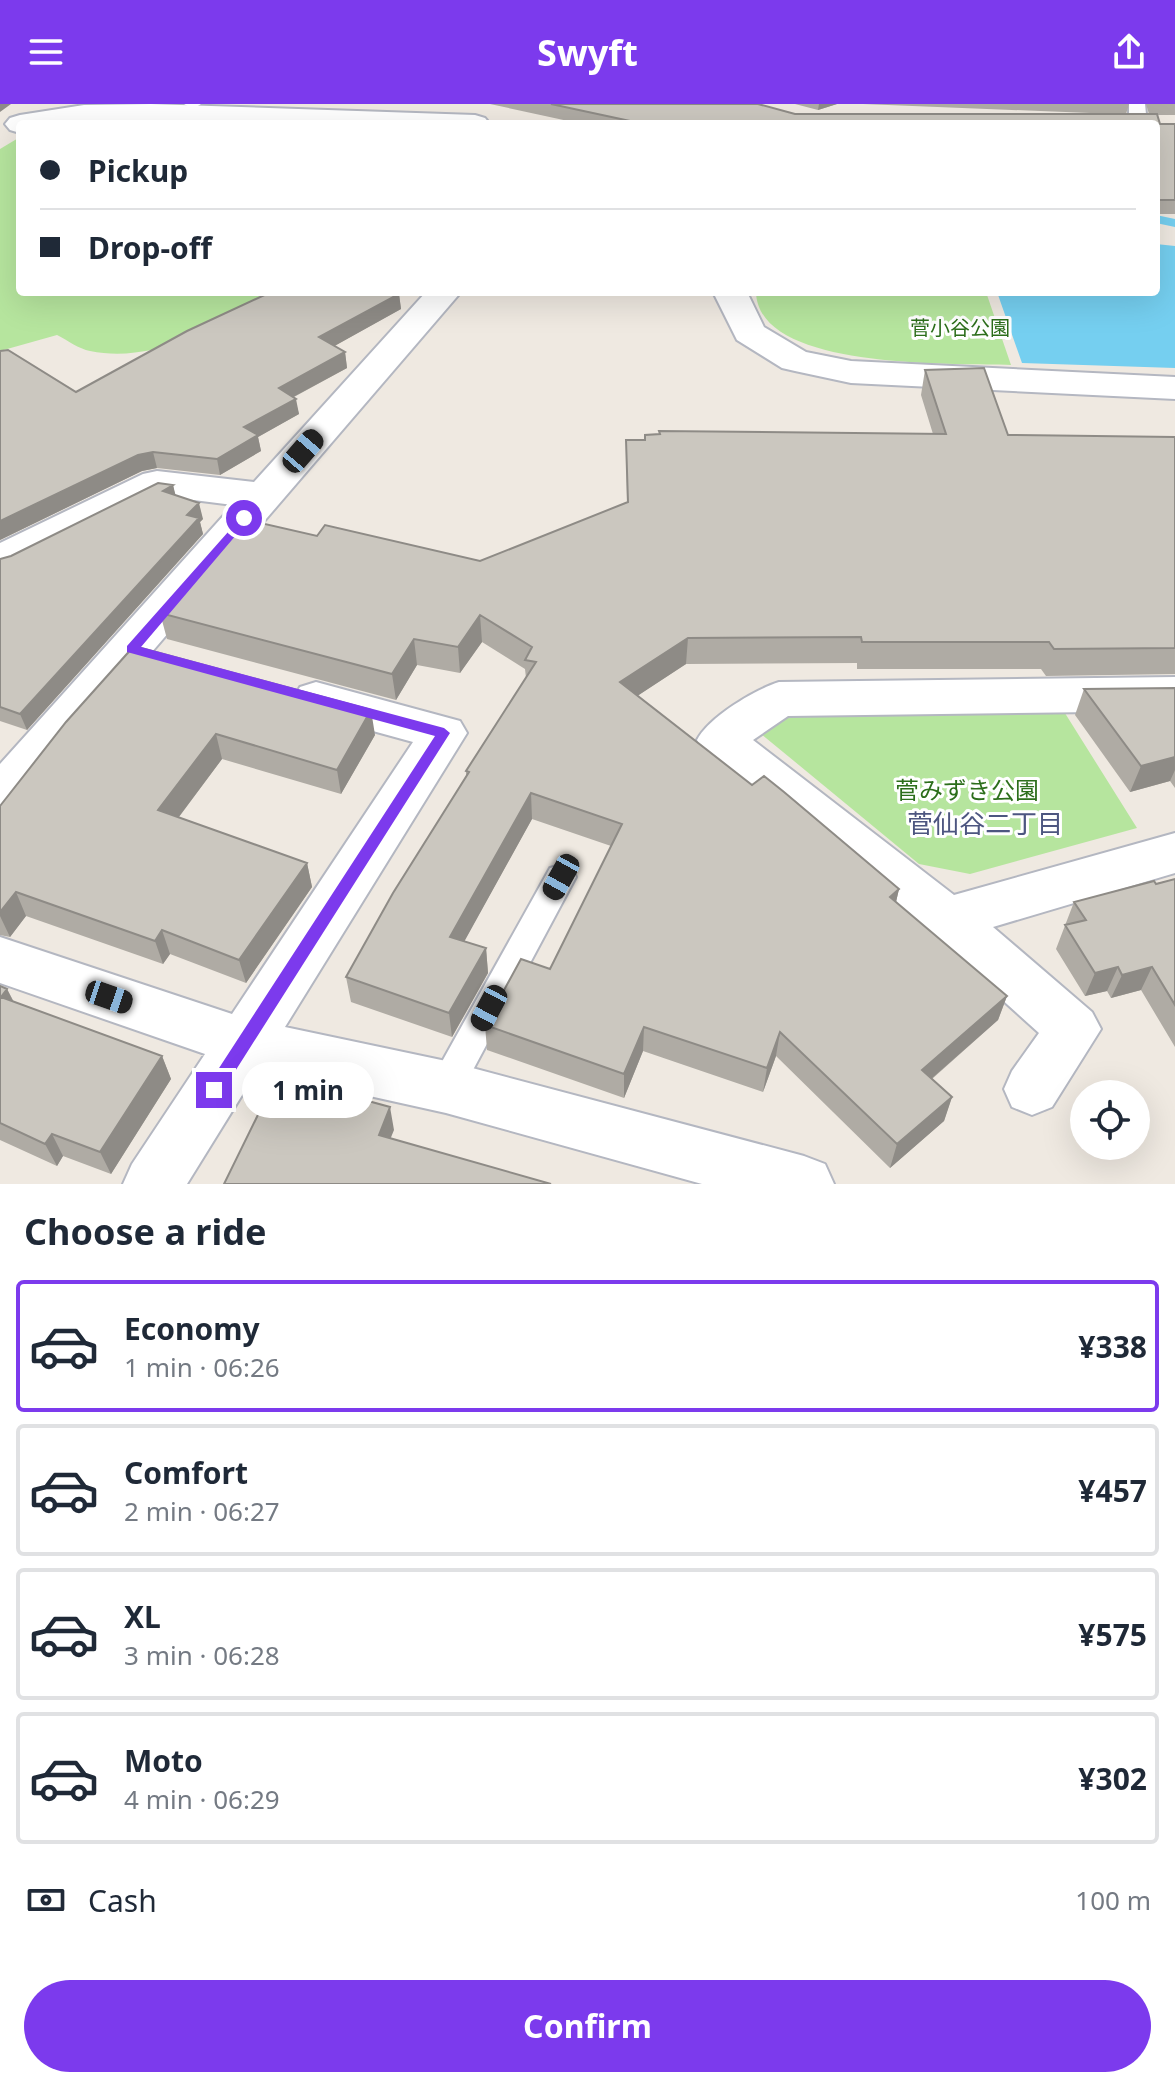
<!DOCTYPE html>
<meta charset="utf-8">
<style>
:root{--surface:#fff;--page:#f2f2f3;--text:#1f2937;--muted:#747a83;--line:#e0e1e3;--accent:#7c3aed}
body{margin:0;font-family:"Noto Sans","Noto Sans JP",sans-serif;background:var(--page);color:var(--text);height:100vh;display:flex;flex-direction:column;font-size:30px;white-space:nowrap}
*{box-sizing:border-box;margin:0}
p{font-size:26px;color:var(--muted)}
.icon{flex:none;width:44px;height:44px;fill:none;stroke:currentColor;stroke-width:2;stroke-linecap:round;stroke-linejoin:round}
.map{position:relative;height:1080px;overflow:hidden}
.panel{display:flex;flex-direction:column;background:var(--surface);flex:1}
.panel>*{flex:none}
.top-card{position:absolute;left:16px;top:16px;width:1144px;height:176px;border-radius:8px;box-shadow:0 8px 32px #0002;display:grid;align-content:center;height:176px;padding:0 24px;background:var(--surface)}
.controls{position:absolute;left:1070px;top:976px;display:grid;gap:16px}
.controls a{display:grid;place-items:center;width:80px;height:80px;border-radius:50%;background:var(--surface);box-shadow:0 8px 32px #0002;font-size:40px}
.end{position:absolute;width:36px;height:36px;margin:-18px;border:10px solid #7c3aed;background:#fff;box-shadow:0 0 0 4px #fff}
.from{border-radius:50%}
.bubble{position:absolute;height:56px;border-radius:28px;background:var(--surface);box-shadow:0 8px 32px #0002;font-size:26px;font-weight:700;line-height:56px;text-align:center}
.car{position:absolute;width:24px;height:48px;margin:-24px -12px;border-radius:10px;box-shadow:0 0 6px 2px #0007;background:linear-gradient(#222 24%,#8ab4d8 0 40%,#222 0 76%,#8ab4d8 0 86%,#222 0)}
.top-card b{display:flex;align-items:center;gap:28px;height:76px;font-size:30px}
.top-card b+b{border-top:2px solid var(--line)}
.top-card i{width:20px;height:20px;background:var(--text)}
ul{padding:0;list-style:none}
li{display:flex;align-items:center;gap:24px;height:132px;margin:0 16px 12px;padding:0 8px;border:4px solid var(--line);border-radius:8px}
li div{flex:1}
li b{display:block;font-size:30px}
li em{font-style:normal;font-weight:700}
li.on{border-color:var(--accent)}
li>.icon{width:72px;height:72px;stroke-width:1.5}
h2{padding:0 24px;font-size:36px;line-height:96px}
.pay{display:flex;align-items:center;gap:20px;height:88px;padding:0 24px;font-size:30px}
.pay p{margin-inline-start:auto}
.primary-button{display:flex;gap:16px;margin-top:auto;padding:16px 24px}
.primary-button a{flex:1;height:92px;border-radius:48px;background:var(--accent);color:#fff;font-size:32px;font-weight:700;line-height:92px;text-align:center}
header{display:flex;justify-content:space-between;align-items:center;height:104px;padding:0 24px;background:var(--accent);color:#fff;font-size:36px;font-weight:700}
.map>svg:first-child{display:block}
.green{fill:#b6e59e}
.water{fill:#75cff0}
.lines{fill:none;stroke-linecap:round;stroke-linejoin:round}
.stream{fill:#75cff0;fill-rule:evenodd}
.service-casing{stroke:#b4b7c1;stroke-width:4}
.minor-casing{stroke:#b4b7c1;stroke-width:4}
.service{fill:#fff;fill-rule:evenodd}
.minor{fill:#fff;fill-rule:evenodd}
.wall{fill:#afaba4}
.shaded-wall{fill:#8e8b86}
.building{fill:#cbc7bf;stroke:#8e8b86;stroke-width:2}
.route{fill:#7c3aed}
.labels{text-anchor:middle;stroke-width:6;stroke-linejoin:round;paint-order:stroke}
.far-park-label{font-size:20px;fill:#2c6e1b;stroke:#fff}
.park-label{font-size:24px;fill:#2c6e1b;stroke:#fff}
.neighbourhood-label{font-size:26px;fill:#4d5680;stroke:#fff}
</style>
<header><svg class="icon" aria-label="menu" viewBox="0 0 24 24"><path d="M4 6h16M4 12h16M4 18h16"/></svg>Swyft<svg class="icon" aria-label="share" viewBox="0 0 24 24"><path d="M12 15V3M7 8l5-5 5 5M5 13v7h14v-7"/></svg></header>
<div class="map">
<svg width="1175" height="1080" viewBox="0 0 1175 1080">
<rect width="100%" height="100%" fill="#efe9e1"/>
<!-- green -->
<path class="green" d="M20,33v155h269c-60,28 -129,73 -199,59 -11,-2 -23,-11 -33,-16l-57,16v-202z
M756,188h230l25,73c-56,-2 -253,6 -255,-73z
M793,606h270l74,118 -167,46 -51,-10 -159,-131z"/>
<!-- water -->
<path class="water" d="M1156,140l19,2v122l-153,-5 -25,-71h159z"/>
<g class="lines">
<!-- stream -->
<path class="stream" d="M1156,111l19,4v8l-19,-4z"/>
<defs>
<path id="service" d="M184,0h17l-8,5z
M1129,0h16l2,20h-18z
M561,761l11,3 4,9 -118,221 -12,4 -12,-4 -5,-11 5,-11 116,-208z"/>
<path id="minor" d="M151,0l324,11 10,3 5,6 -406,-1 -64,1v9l-10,-3 -5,-6 5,-6 10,-3 64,-10z
M426,188h35l-444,517 -17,6v-51l233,-259 -71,-9 -147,74 -15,4v-31l143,-69 14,-3 97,11z
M713,188h34l17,35 42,25 45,9 324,16v22l-324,-16 -56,-12 -13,-3 -45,-28z
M1175,573v34l-387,5 -35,24 201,155 221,-62v40l-182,54 99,85 9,17 -49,78 -20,8 -20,-8 -8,-18 8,-18 27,-38 -110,-99 -226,-182 -6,-12c12,-23 57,-50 82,-58z
M316,578l144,39 7,12 -182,294 161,34 358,95 21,8 9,20h-132l-256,-71 -189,-42 -70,113h-64l9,-20 73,-110 -205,-71v-46l232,77 181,-272 -113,-31 -7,-12 7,-12z"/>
</defs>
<!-- service casing -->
<use href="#service" class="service-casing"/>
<!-- minor casing -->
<use href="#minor" class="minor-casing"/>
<!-- service -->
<use href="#service" class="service"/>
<!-- minor -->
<use href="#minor" class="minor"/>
</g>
<!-- wall -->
<path class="wall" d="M490,0h268l37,10h320l-252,-10h266l-3,10h23l-3,-10h29v11h-18l3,9h15v90h-19v-90h-574z
M795,0h42l-19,6z
M399,190l2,15 -67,37 11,6 2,16 -53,29 5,17 -41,23 3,14 -41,24 -63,-7 -15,3 -142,69v-189l76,41z
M925,266l83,65 167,2v237l-129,2 -5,-7h-184v-6l-171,1 -49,32 115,89 147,104 -3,13 111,94 -9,24 -66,59 20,18 -8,24 -54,47 -114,-112 -13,36 -120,-41 -19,47 -137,-48 -2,-25 65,-56 61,-123 -79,-27 -68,122 22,7 2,25 -36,64 -101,-35 -5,-25 120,-201v-5l60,-93 -1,-9 -43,-27 -22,31 -43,-8 -21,35 -229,-61 -7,-26 157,-77 163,25 147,-58 -1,-63h19l14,-6v-3l274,3 -12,-39z
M173,381l2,10 28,24 -3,3 3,12 -176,196 -27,-9v-162l11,-3z
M1175,584v100l-5,-7 -40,11 -55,-77 9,-26z
M66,618l309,13 -34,59 -119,-35 -43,58 128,46 5,24 -66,96 -76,-29 -7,10 -137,-48 -16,21 -10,-2v-129z
M1175,775v168l-34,-57 -30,8 -4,-7 -22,5 -29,-47 18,-47z
M0,882l7,3 7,13 148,54 9,23 -60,95 -48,-18 -6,10 -57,-26z"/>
<!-- shaded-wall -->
<path class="shaded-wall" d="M0,0h11l-11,8z
M819,0h18l-19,6z
M399,190l2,15 -79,44 -3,-16z
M345,248l2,16 -65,35 -3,-15z
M296,295l3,15 -41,23 3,14 -41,24 -3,-16 27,-32z
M153,348l4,16 -15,3 -142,69v-19l138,-66z
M173,381l4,16 -14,-10z
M199,399l4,16 -3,3 3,12 -176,196 -7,-16 167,-199z
M480,511l2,27 -22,31 -2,-26z
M688,534l-2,26 -67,44 1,-26z
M414,535l3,26 -21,35 -4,-26z
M371,606l4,25 -34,59 -4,-24z
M216,630l6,25 -56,75 -8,-24z
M1175,653v13l-5,11 -40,11 11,-26z
M531,689l1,26 -79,143 -3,-25z
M307,759l5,24 -66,96 -7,-23z
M899,785l-6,26 -3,-18z
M16,788l10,24 -16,21 -10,-21v-4z
M162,826l8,24 -7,10 -8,-23z
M486,844l2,25 -36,64 -3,-24z
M1118,863l-11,24 -22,5 10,-23z
M1152,863l-11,23 -30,8 11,-23z
M7,885l12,24 -18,-16z
M1007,892l-9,24 -84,74 8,-24z
M644,923l-1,24 -19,47v-24z
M780,928l-4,24 -13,36 4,-24z
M162,952l9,23 -60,95 -11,-22z
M952,993l-8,24 -54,47 7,-24z
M390,1003l4,23 -11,27 -4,-22z
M52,1030l11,22 -6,10 -12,-22z"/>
<!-- building -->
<path class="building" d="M551,0h207l37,10h362l3,10h15v76h-19v-76h-512z
M271,188h125l3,2 -80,43 26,15 -66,36 17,11 -52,28 14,8 -41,24 -64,-7 -15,3 -138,66v-170l8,-1 68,42 111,-61z
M984,264l24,67 167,2v211l-121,1 -5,-7h-187l-1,-5 -173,1 -68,44 132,103 12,-9 20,16 115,97 -9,8 117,99 -85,74 30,27 -55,47 -117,-112 -13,36 -123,-41 -20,47 -139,-49 36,-66 29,10 72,-145 -91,-31 -81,144 36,11 -37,65 -103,-36 47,-84 76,-121 -3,-1 70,-109 -11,-2 7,-13 -52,-32 -22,32 -44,-8 -22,35 -232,-61 83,-94 74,17 8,-11 155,36 148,-59 -2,-62h19v-5l15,-1 -1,-3 287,3 -21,-64z
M158,379l15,2 -10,6 36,12 -12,12 12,3 -179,196 -20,-7v-148l11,-3z
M134,542l237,64 -34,60 -121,-36 -58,76 149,53 -68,97 -77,-30 -7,11 -139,-49 -16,20v-106l66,-84z
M1175,584v69l-34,9 -57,-77z
M1175,775v126l-23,-38 -30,8 -4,-8 -23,6 -30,-48 21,-5 -12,-18 80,-21 2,3z
M0,882l7,3 -6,8 161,59 -62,96 -48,-18 -7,10 -45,-21z
M277,972l113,31 -11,28 172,49h-327z"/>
<!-- route -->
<path class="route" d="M244,410l4,1v6l-107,126 303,81 6,5 -230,362 -6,3 -8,-8 2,-5 227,-349 -308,-84v-6z"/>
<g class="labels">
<!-- far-park labels -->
<g class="far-park-label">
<text x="960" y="231">菅小谷公園</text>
</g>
<!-- park labels -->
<g class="park-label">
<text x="967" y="695">菅みずき公園</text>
</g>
<!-- neighbourhood labels -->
<g class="neighbourhood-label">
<text x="985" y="729">菅仙谷二丁目</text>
</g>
</g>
</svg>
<div class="controls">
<a><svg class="icon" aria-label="locate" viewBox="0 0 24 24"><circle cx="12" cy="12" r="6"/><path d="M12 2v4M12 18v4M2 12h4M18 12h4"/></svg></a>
</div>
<i class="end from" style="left:244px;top:414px"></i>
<i class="end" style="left:214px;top:986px"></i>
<div class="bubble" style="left:242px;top:958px;width:132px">1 min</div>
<i class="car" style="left:303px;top:347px;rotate:41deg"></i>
<i class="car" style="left:561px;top:773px;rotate:209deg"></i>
<i class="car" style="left:109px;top:893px;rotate:109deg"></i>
<i class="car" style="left:489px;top:904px;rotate:208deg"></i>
<div class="top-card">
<b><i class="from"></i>Pickup</b>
<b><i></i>Drop-off</b>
</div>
</div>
<section class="panel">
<h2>Choose a ride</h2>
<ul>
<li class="on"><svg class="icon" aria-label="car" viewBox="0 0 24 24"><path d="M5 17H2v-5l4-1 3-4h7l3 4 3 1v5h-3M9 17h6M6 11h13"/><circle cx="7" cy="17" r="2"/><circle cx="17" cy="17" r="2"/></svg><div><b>Economy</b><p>1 min · 06:26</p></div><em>¥338</em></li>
<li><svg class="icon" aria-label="car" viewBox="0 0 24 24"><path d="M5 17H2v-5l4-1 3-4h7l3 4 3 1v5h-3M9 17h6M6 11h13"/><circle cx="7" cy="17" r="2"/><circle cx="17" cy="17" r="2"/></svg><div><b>Comfort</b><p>2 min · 06:27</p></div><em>¥457</em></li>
<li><svg class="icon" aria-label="car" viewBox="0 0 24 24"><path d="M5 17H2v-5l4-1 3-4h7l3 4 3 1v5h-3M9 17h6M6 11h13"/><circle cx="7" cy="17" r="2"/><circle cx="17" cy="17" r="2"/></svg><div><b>XL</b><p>3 min · 06:28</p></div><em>¥575</em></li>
<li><svg class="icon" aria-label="car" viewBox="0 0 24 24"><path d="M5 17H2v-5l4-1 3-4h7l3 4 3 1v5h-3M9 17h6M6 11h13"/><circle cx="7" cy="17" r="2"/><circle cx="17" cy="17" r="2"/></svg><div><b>Moto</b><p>4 min · 06:29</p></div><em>¥302</em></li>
</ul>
<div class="pay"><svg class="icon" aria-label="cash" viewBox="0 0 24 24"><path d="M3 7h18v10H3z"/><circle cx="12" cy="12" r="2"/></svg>Cash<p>100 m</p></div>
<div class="primary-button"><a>Confirm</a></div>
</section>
